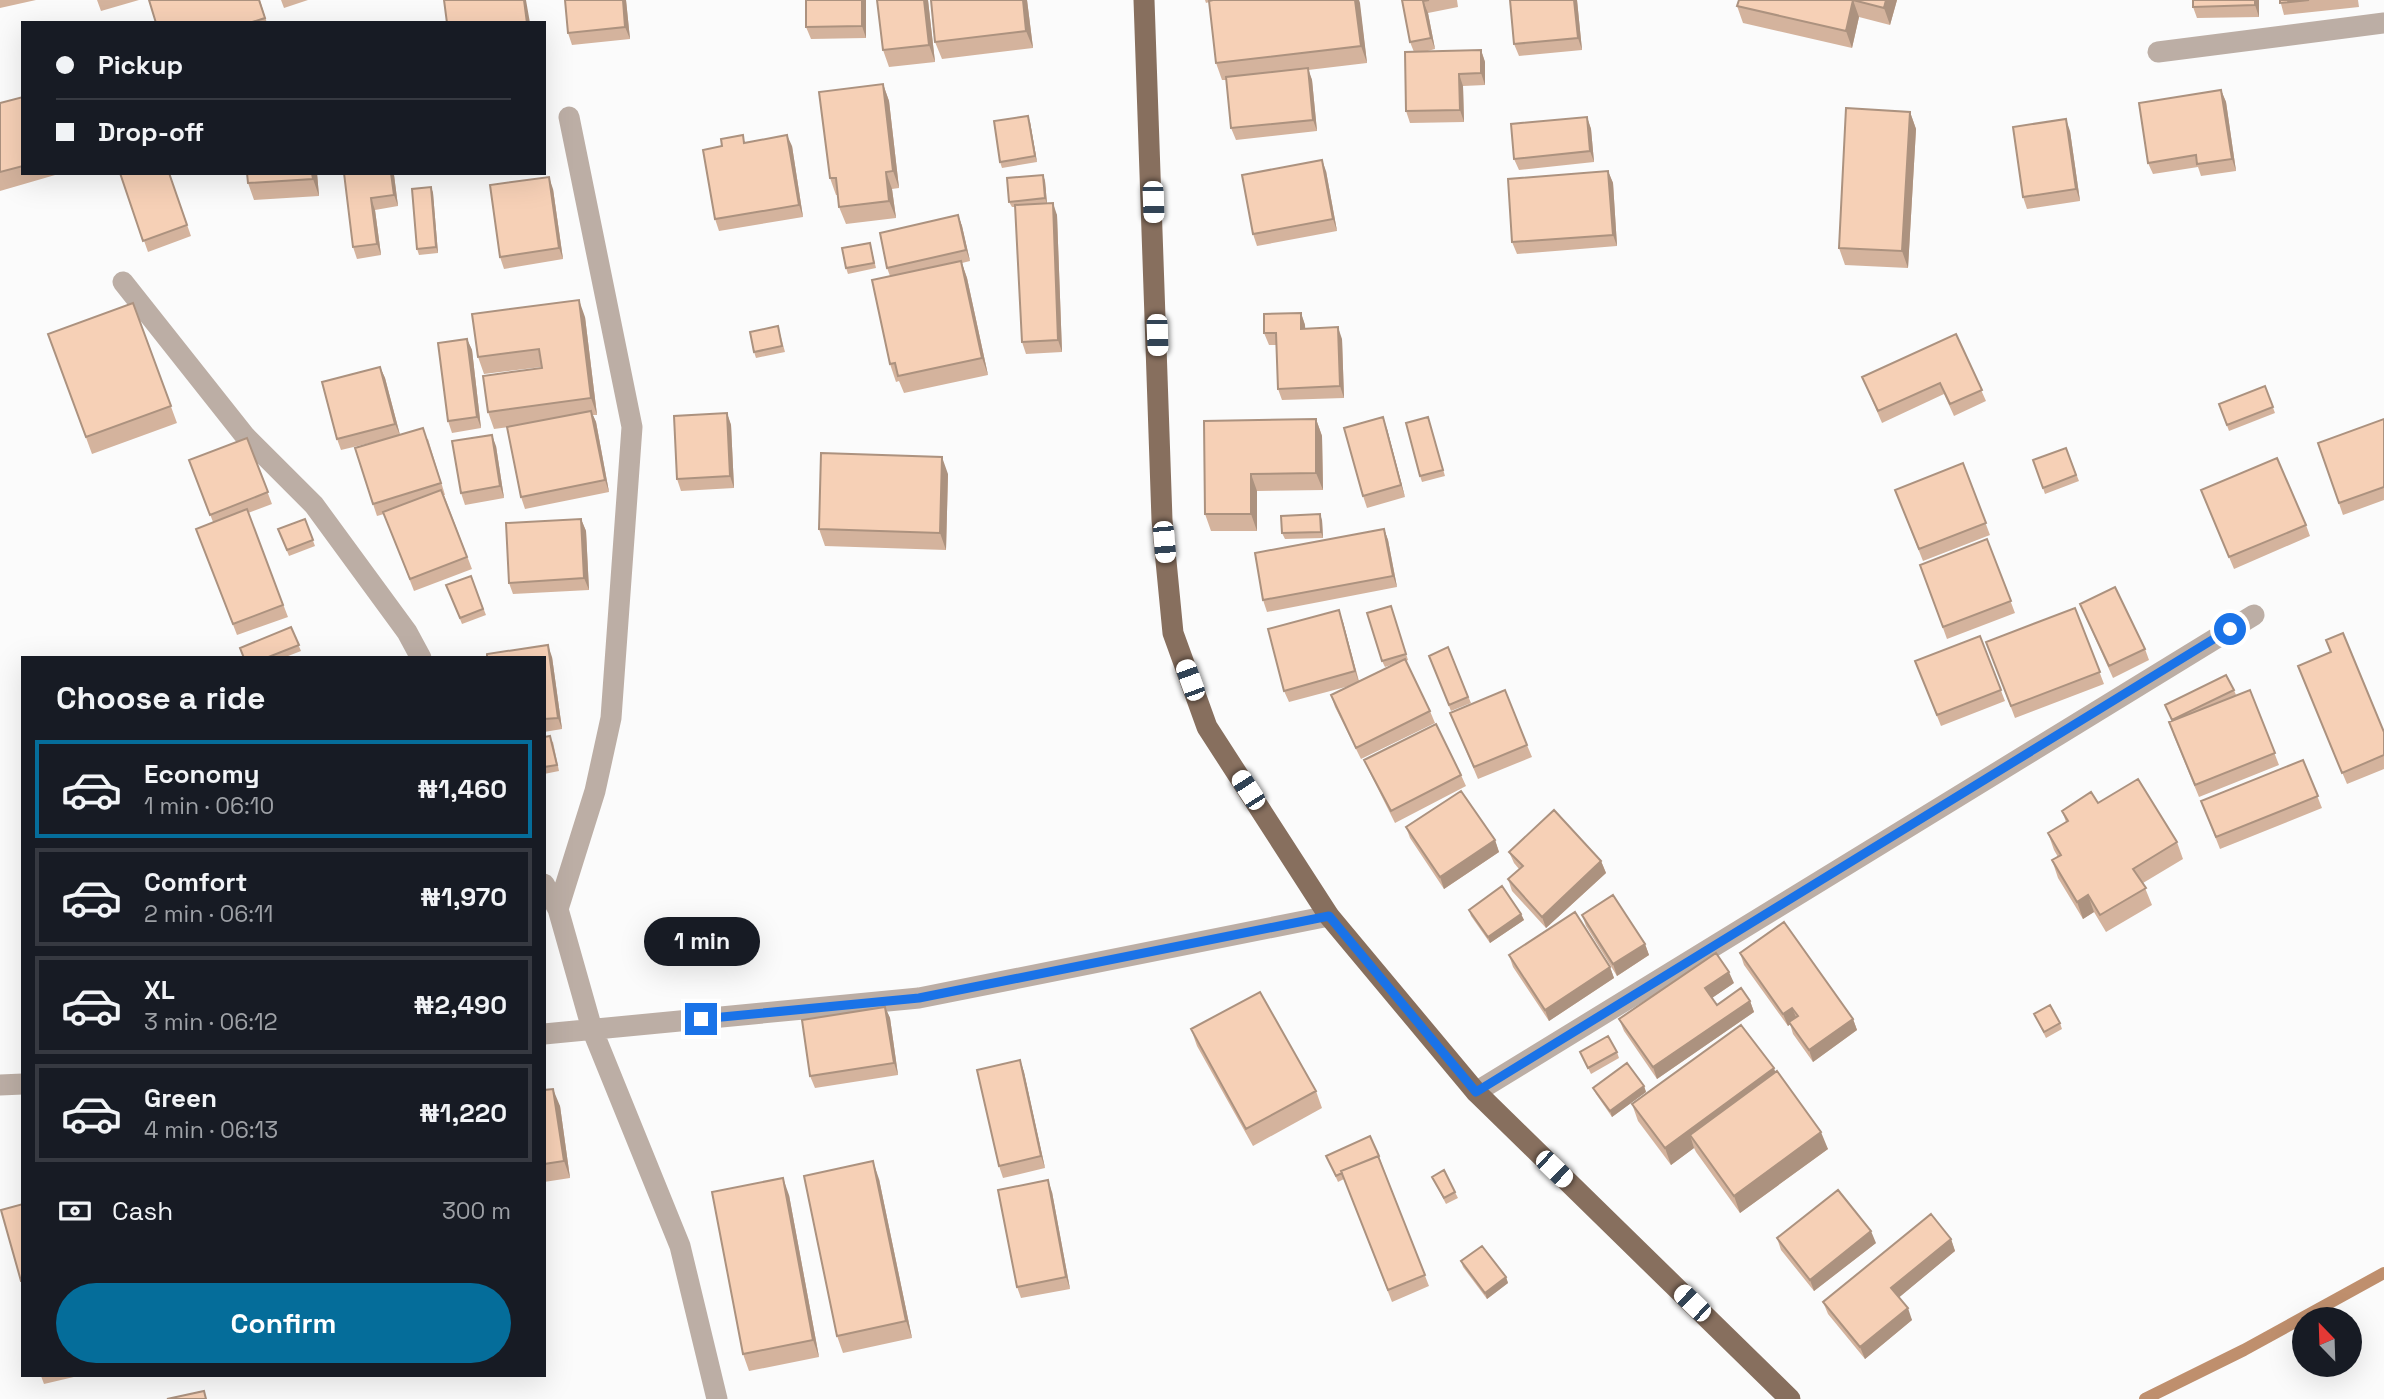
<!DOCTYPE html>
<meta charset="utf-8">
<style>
:root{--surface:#171b24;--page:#242831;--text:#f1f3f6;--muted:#9ea1a6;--line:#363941;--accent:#056d9a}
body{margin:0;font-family:"Space Grotesk",sans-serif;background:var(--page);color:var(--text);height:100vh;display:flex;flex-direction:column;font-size:26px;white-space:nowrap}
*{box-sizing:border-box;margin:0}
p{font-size:23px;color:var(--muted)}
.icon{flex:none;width:38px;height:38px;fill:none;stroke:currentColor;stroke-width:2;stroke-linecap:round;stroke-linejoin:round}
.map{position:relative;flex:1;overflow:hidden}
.panel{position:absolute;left:21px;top:656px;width:525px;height:721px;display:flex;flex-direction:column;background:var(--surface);border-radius:0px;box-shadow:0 7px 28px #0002}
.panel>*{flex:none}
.guide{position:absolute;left:21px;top:21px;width:525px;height:154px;border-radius:0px;box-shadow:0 7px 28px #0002;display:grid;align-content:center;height:154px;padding:0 35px;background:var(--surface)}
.needle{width:46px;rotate:337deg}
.controls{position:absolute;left:2292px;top:1307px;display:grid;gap:14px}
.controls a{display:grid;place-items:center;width:70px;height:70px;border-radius:50%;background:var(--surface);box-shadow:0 7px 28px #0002;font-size:35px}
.end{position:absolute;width:32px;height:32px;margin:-16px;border:9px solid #1a73e8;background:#fff;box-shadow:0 0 0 4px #fff}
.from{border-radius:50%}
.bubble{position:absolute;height:49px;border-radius:24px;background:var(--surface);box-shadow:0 7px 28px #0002;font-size:23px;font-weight:800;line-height:49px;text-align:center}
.car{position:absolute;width:21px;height:42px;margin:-21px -10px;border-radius:9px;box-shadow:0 0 5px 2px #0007;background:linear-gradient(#fff 24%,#345 0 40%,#fff 0 76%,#345 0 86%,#fff 0)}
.guide b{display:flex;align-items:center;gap:24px;height:66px;font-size:26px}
.guide b+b{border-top:2px solid var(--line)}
.guide i{width:18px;height:18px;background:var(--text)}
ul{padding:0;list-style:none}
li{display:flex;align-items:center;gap:21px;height:98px;margin:0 14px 10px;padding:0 21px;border:4px solid var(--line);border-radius:0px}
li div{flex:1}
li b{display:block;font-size:26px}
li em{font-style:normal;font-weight:800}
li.on{border-color:var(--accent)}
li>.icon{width:63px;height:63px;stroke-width:1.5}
h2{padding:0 35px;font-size:32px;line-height:84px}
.pay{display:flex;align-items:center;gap:18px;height:77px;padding:0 35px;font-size:26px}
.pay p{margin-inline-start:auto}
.primary-button{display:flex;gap:14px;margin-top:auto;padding:14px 35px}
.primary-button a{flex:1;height:80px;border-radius:42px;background:var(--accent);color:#fff;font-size:28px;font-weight:800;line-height:80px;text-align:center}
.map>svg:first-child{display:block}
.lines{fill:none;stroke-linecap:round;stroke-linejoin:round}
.stream{stroke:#bf8f6d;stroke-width:12}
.street{stroke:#bcaea5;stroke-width:21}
.primary{stroke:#876f5e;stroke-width:21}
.wall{fill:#d4b39d}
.shaded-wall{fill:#ac927f}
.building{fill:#f6d0b6;stroke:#ac927f;stroke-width:2}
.route{stroke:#1a73e8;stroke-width:9}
</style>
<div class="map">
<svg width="2384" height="1399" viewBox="0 0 2384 1399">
<rect width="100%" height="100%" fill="#fbfbfb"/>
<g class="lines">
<!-- stream -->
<path class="stream" d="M2145,1399l99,-49 140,-77"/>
<!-- street -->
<path class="street" d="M2158,52l226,-29
M123,282l122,154 69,69 93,127 14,26
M544,884l14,25 34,120 88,217 37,153
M558,909l37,-118 16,-73 21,-291 -63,-310
M544,1034l375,-36 410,-82
M0,1085l23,-1
M1476,1092l778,-477"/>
<!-- primary -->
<path class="primary" d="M1144,0l18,520 11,113 34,94 122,189 147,176 314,307"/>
</g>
<!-- wall -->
<path class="wall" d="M0,0h36l-36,8z
M97,0h42l-38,11z
M260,0l7,23h-111z
M281,0h27l-24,8z
M626,0l4,39 -58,6 -4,-12z
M866,0v38l-55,1 -5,-12z
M928,0l7,62 -46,5 -6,-17z
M1027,0l6,48 -91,11 -7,-17z
M1205,0h154l8,63 -59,7 4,10 5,51 -81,9 -5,-12 -4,-48h-5l-6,-17 -7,-61 -3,1z
M1402,0h55l1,7 -30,6 7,36 -11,3 57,-2 4,12v23l-22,1 1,36 -54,1 -4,-12 8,-59 -4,-10z
M1510,0h67l5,50 -63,6 -5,-12z
M1739,0h158l-7,25 -31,-8 -7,31 -109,-25 -6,-17z
M2259,0v17l-62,1 -4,-11z
M2280,0h78l1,7 -75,8z
M883,84l6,17 10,87 -7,1 4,29 -50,6 -7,-17 -1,-12h-2l-6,-17z
M2221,90l5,12 10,69 -35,5 -3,-9 -45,7 -5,-11z
M23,97v76h39l-62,18v-88z
M1910,112l6,17 -8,139 -63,-3 -6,-17z
M1587,117l4,12 3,33 -75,8 -5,-11z
M1030,122l7,40 -35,6 -2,-6z
M2070,131l10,70 -53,8 -4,-12z
M745,143l47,3 11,71 -84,14 -4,-12z
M1326,171l11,60 -80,15 -4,-12z
M1608,171l5,12 4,63 -100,8 -5,-12z
M120,173h49l22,63 -43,16z
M317,173l2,23 -65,4 -6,-17z
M344,173l50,2 4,31 -23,4 6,45 -24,4 -4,-12z
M1043,175l2,6 2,22 10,12 5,137 -36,2 -4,-12 -7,-135h-3l-3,-5z
M431,187l2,6 5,60 -19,2 -2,-6z
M553,189l10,70 -59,10 -4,-12z
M958,215l4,11 8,35 -8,2 5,15 21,97 -84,18 -5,-12 -3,1 -6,-18v-88l-3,-8z
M870,243l6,25 -28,6 -2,-6z
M133,303l44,120 -85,31 -44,-120z
M1301,313l4,12v4l37,10 2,59 -62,2 -4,-11 -2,-44h-7l-5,-12z
M585,317l12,98h-4l3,7 13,70 -84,17 -4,-12 -12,-70 -15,2 -6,-17 54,-44v-1l-58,7 -6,-17z
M778,326l7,26 -29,6 -2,-6z
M1956,334l30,67 -32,15 -10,-22 -62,29 -20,-46z
M467,339l5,11 9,78 -29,5 -4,-12z
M380,367l5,11 15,57 28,4 17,56h-1l28,74 -58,22 -30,-77 -7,2 -4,-12 18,-66 -50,12 -4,-11z
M2265,386l10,27 -46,18 -10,-27z
M727,413l4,12 3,63 -53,3 -4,-12z
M1428,417l17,59 -23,6 -2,-6z
M1316,419l6,17 1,54 -66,1v40h-46l-6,-17z
M2384,419v81l-41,15 -25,-72z
M1387,429l18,68 -38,11 -4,-12z
M247,438l25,66 -24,9 40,104 -51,18 -41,-106 17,-7 -24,-62z
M496,446l8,52 -39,7 -4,-12z
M2066,448l13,33 -34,13 -12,-34z
M1963,463l27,72 -67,26 -28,-71z
M948,474l-2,76 -121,-4 -6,-17z
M2201,490l105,35 4,11 -76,33z
M305,519l10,27 -26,10 -11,-27z
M581,519l5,12 3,59 -76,4 -4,-11z
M1322,520l1,18 -38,1 -3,-6z
M1384,529l4,11 9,47 -130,25 -4,-12z
M1987,539l28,74 -68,26 -27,-74z
M471,576l15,39 -24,9 -16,-39z
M2080,604l65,45 4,11 -36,18 -28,-62z
M1391,606l17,54 -2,1 24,50 5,12 -74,36 -26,-52 -4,-12 22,-10 -64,17 -5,-11 59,-69 16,59 35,-17 -9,3 -3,-6z
M2075,608l29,76 -89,34 -29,-76z
M291,627l10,24 -18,7h-39z
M1980,636l25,65 -64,25 -26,-65z
M2326,640l58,92v37l-37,15 -45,-107 29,-24z
M1448,647l23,56 -20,8 -22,-55z
M552,657l10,72 -18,3v-74z
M2234,690l2,5 14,-5 29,75 -80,32 -26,-63 -1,-13 -7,-16z
M1450,713l77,32 5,12 -54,22z
M544,737l9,5 6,29 -15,3z
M1364,760l97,15 5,11 -71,37 -26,-52z
M2303,760l19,48 -102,41 -19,-48z
M2098,803l79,39 6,17 -40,24 9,22 -46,27 -12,-20 -11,7 -25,-41 -6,-18 6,-3 -4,-7 -6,-17 18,-11 -4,-11z
M1406,827l89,13 4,12 -55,37 -34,-51z
M1509,852l92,9 5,12 -60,55 -34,-37 -4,-12 11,-10 -5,-6z
M1469,910l52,4 3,6 -34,23 -19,-27z
M1582,915l63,29 4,11 -32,21 -31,-50z
M1740,953l113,66 4,11 -44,32 -20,-28 -3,-10 -2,2 -44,-61z
M1509,955l101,12 4,11 -65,43 -36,-54z
M1734,983l-22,15 5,7 33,-4 4,11 -97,67 -33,-48 -5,-12z
M885,1007l5,11 8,57 -83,13 -5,-12z
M2034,1014l26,9 2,6 -16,9z
M1191,1029l125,62 6,17 -69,38 -56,-100z
M1580,1052h37l2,6 -28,16z
M1020,1060l4,12 21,96 -42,10 -4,-12z
M1775,1073l53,76 -88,64 -44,-61 -2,-4 -23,17 -33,-44 -6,-17z
M1644,1086l2,6 -34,25 -16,-23 -3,-6z
M544,1090l16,16 10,72 -26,4z
M1379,1156l2,6 48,124 -37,16 -48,-123 -6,3 -9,-20z
M1432,1177l23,15 3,6 -12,6z
M879,1179l33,159 -69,15 -6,-17z
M1052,1192l18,97 -49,9 -4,-11z
M789,1195l30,162 -70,14 -6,-17z
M1777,1238l99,5 -62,48 -33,-41z
M1951,1239l4,12 -56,46 13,23 -47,39 -37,-45 -5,-12z
M1461,1261l45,16 2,6 -21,16 -24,-32z
M41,1376h37l-34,8z"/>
<!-- shaded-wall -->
<path class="shaded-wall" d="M524,0h2l4,23h-3z
M623,0h3l4,39 -5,-12z
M862,0h4v38l-4,-12z
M924,0h4l7,62 -6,-17z
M1023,0h4l6,48 -7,-17z
M1355,0h4l1,3 7,60 -6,-17z
M1574,0h3l5,50 -4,-12z
M1853,0l6,17 -7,31 -6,-17z
M1886,0h11l-7,25 -6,-17z
M2255,0h4v17l-4,-12z
M1423,1l5,12 7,36 -4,-11z
M1481,50l4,12v23l-4,-12z
M1308,68l4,12 5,51 -4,-11z
M1459,74l4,12 1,36 -4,-12z
M883,84l6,17 10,87 -6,-17z
M2221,90l5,12 10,69 -4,-12z
M1910,112l6,17 -8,139 -6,-17z
M1028,116l2,6 7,40 -2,-6z
M1587,117l4,12 3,33 -4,-11z
M2066,119l4,12 10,70 -4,-12z
M787,135l5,11 11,71 -4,-12z
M1322,160l4,11 11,60 -4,-12z
M1608,171l5,12 4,63 -4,-11z
M886,172l6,17 4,29 -7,-17z
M312,173h5l2,23 -6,-17z
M391,173h2l1,2 4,31 -4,-11z
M1043,175l2,6 2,23 -2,-6z
M549,177l4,12 10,70 -4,-11z
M431,187l2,6 5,60 -2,-6z
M371,198l4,12 6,45 -4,-11z
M1053,203l4,12 5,137 -4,-12z
M958,215l4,11 8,35 -4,-11z
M961,261l6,17 21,97 -6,-17z
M579,300l6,17 12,98 -6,-17z
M1301,313l4,12 1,16 -5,-12z
M1338,327l4,12 2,59 -4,-12z
M467,339l5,11 9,78 -4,-11z
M380,367l5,11 15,57 -5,-11z
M591,411l5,11 13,70 -4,-12z
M727,413l4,12 3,63 -4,-12z
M1383,417l4,12 18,68 -4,-12z
M1316,419l6,17 1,54 -7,-17z
M492,435l4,11 8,52 -4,-12z
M942,457l6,17 -2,76 -6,-17z
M1251,474l6,17v40l-6,-17z
M1320,514l2,6 1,18 -2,-6z
M581,519l5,12 3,59 -5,-12z
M1384,529l4,11 9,47 -4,-11z
M1339,610l4,12 16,61 -4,-12z
M548,645l4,12 10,72 -4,-11z
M1495,840l4,12 -55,37 -4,-12z
M1601,861l5,12 -60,55 -4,-11z
M2088,895l6,17 -11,7 -6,-17z
M1521,914l3,6 -34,23 -2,-6z
M1645,944l4,11 -32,21 -4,-12z
M1610,967l4,11 -65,43 -4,-11z
M1729,972l5,11 -25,17 -4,-12z
M1750,1001l4,11 -97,67 -4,-12z
M885,1007l5,11 8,57 -4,-12z
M1792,1008l5,11 -9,7 -5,-12z
M1853,1019l4,11 -44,32 -4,-12z
M1020,1060l4,12 21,96 -4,-12z
M1774,1068l6,18 -90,49 4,13 -23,17 -6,-17z
M1644,1086l2,6 -34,25 -2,-6z
M553,1089l7,17 10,72 -6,-17z
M1821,1132l7,17 -88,64 -6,-17z
M873,1161l6,18 33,159 -6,-17z
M783,1178l6,17 30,162 -6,-17z
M1048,1180l4,12 18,97 -4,-12z
M1871,1231l5,12 -62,48 -4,-11z
M1951,1239l4,12 -59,49 -5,-12z
M1506,1277l2,6 -21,16 -2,-6z
M1908,1308l4,12 -47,39 -5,-12z"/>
<!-- building -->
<path class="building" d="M149,0h110l6,18 -16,5h-93z
M444,0h80l3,23h-80z
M565,0h58l2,27 -57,6z
M806,0h56v26l-56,1z
M877,0h47l5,45 -46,5z
M931,0h92l3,31 -91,11z
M1213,0h142l6,46 -145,17 -7,-62z
M1402,0h27l-6,1 8,37 -21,4z
M1510,0h64l4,38 -64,6z
M1739,0h147l-2,8 -31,-8 -7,31 -109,-25z
M2193,0h62v5l-62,2z
M2280,0h29l-29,3z
M1481,50v23l-22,1 1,36 -54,1 -1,-59z
M1308,68l5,52 -82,8 -5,-51z
M883,84l10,87 -7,1 3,29 -50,6 -3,-29h-6l-11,-86z
M2221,90l11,69 -35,5 -1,-9 -48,8 -9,-60z
M23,97v69l-23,6v-69z
M1846,108l64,4 -8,139 -63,-3z
M1028,116l7,40 -35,6 -6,-41z
M1587,117l3,34 -76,8 -3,-35z
M2066,119l10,70 -53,8 -10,-70z
M743,135l1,8 43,-8 12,70 -84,14 -12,-69 19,-4 -1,-7z
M1322,160l11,59 -80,15 -11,-59z
M1608,171l5,64 -101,7 -4,-63z
M120,173h49l18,52 -44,16z
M247,173h65l1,6 -65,4z
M344,173h47l3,22 -23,3 6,46 -24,3z
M1043,175l2,23 -36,4 -2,-24z
M549,177l10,71 -59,9 -10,-72z
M431,187l5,60 -19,2 -5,-60z
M1053,203l5,137 -36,2 -7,-137z
M958,215l8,35 -79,18 -7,-35z
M870,243l4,20 -28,5 -4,-20z
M961,261l21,97 -84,18 -3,-13 -5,1 -18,-84z
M579,300l12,98 -103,14 -5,-36 59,-8 -3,-19 -61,8 -6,-43z
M133,303l38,103 -85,31 -38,-103z
M1301,313v16l37,-2 2,59 -62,3 -2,-56h-12v-19z
M778,326l4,20 -28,6 -4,-20z
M1956,334l26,56 -32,14 -10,-21 -62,28 -16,-34z
M467,339l10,78 -29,4 -10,-78z
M380,367l15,57 -58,15 -15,-57z
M2265,386l8,21 -46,18 -8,-21z
M591,411l14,69 -84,17 -14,-70z
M727,413l3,63 -53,3 -3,-63z
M1383,417l18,68 -38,11 -19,-68z
M1428,417l15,53 -23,6 -14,-53z
M1316,419v54l-65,1v40h-46l-1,-93z
M2384,419v68l-45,16 -21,-60z
M423,428l18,55 -68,21 -18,-56z
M492,435l8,51 -39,7 -9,-52z
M247,438l21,54 -58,23 -21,-55z
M2066,448l10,27 -33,13 -10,-28z
M821,453l121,4 -2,76 -121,-4z
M2277,458l29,67 -77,32 -28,-67z
M1963,463l23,60 -67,26 -24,-59z
M441,490l26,67 -57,22 -27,-67z
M247,509l36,96 -50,19 -37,-95z
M1320,514l1,18 -39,1 -1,-17z
M305,519l8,21 -26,10 -9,-21z
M581,519l3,59 -75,5 -3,-60z
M1384,529l9,47 -130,24 -8,-47z
M1987,539l24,62 -68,26 -23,-62z
M471,576l12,33 -23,9 -14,-33z
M2115,587l30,62 -36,17 -29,-62z
M1391,606l15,48 -24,7 -15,-48z
M2075,608l25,64 -89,34 -25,-64z
M1339,610l16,61 -71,20 -16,-62z
M291,627l8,18 -33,13h-22l-4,-10z
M2343,633l41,99v23l-42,18 -44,-107 33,-14 -5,-12z
M1980,636l21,54 -64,25 -22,-54z
M548,645l10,73 -14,1v-61h-57v-4z
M1448,647l20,50 -19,8 -20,-49z
M1405,659l25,52 -74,37 -25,-53z
M2226,675l8,15 -62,30 -7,-15z
M1505,690l22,55 -53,22 -24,-54z
M2250,690l25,63 -80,32 -26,-63z
M1436,724l25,51 -70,36 -27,-51z
M550,736l7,29 -13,2v-30z
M2303,760l15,36 -102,41 -15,-36z
M2138,779l39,63 -44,27 13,19 -46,27 -12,-20 -11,7 -25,-42 9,-5 -13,-22 20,-12 -6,-10 29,-19 7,11z
M1461,791l34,49 -55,37 -34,-50z
M1554,810l47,51 -59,56 -34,-38 15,-13 -14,-14z
M1502,886l19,28 -33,23 -19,-27z
M1613,895l32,49 -32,20 -31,-49z
M1575,912l35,55 -65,43 -36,-55z
M1784,922l69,97 -44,31 -20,-28 9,-6 -6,-8 -9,6 -43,-61z
M1716,953l13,19 -24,16 12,17 24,-17 9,13 -97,66 -34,-48z
M1260,992l56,99 -70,38 -55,-100z
M2050,1005l10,18 -16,9 -10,-18z
M885,1007l9,56 -84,13 -8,-56z
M1741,1025l33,43 -109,80 -33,-44z
M1608,1036l9,16 -29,16 -8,-16z
M1020,1060l21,96 -42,10 -22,-96z
M1627,1063l17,23 -34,25 -17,-23z
M1777,1071l44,61 -87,64 -44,-61z
M553,1089l11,72 -20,3v-74z
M1370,1136l9,20 -38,15 1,2 -6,3 -10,-20z
M1378,1156l47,119 -37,15 -47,-119z
M873,1161l33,160 -69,15 -33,-160z
M1444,1170l11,22 -11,6 -12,-21z
M783,1178l30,162 -70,14 -31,-162z
M1048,1180l18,97 -49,10 -19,-97z
M1838,1190l33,41 -61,49 -33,-42z
M23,1204v77h-2l-20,-71z
M1931,1214l20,25 -60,49 17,20 -48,39 -37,-45z
M1482,1246l24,31 -21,16 -24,-32z
M204,1391l2,8h-39z"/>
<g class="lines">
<!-- route -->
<path class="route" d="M701,1019l218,-21 410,-82 147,176 754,-463"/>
</g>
</svg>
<div class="controls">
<a><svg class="needle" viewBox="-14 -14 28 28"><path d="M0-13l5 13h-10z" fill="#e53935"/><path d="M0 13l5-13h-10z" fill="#9ea1a6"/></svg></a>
</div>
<i class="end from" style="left:2230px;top:629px"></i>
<i class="end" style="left:701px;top:1019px"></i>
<div class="bubble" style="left:644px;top:917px;width:116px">1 min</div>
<i class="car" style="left:1153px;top:202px;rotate:178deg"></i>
<i class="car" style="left:1157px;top:335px;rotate:178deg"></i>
<i class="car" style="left:1164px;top:542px;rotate:175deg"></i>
<i class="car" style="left:1190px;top:680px;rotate:340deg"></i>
<i class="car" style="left:1248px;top:790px;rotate:327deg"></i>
<i class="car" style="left:1554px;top:1169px;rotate:134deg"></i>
<i class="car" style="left:1692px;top:1303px;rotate:314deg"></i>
<div class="guide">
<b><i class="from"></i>Pickup</b>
<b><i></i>Drop-off</b>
</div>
<section class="panel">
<h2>Choose a ride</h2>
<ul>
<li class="on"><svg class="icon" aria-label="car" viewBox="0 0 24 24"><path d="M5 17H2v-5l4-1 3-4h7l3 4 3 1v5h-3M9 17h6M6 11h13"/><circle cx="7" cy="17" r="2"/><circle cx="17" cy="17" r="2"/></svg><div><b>Economy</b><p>1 min · 06:10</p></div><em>₦1,460</em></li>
<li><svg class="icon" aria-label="car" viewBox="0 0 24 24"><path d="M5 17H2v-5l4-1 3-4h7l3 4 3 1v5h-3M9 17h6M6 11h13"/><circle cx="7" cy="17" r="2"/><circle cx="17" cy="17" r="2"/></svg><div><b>Comfort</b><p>2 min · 06:11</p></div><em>₦1,970</em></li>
<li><svg class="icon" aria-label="car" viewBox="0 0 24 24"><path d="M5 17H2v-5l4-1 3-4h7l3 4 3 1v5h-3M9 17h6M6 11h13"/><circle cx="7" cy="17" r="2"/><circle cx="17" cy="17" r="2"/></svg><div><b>XL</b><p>3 min · 06:12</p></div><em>₦2,490</em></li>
<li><svg class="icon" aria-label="car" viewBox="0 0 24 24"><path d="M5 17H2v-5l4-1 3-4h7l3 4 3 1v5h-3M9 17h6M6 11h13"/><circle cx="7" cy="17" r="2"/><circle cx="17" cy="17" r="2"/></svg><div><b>Green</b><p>4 min · 06:13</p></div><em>₦1,220</em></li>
</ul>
<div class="pay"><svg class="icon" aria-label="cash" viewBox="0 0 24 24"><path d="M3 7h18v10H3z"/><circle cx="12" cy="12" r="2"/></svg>Cash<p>300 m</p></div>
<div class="primary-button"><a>Confirm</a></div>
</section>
</div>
